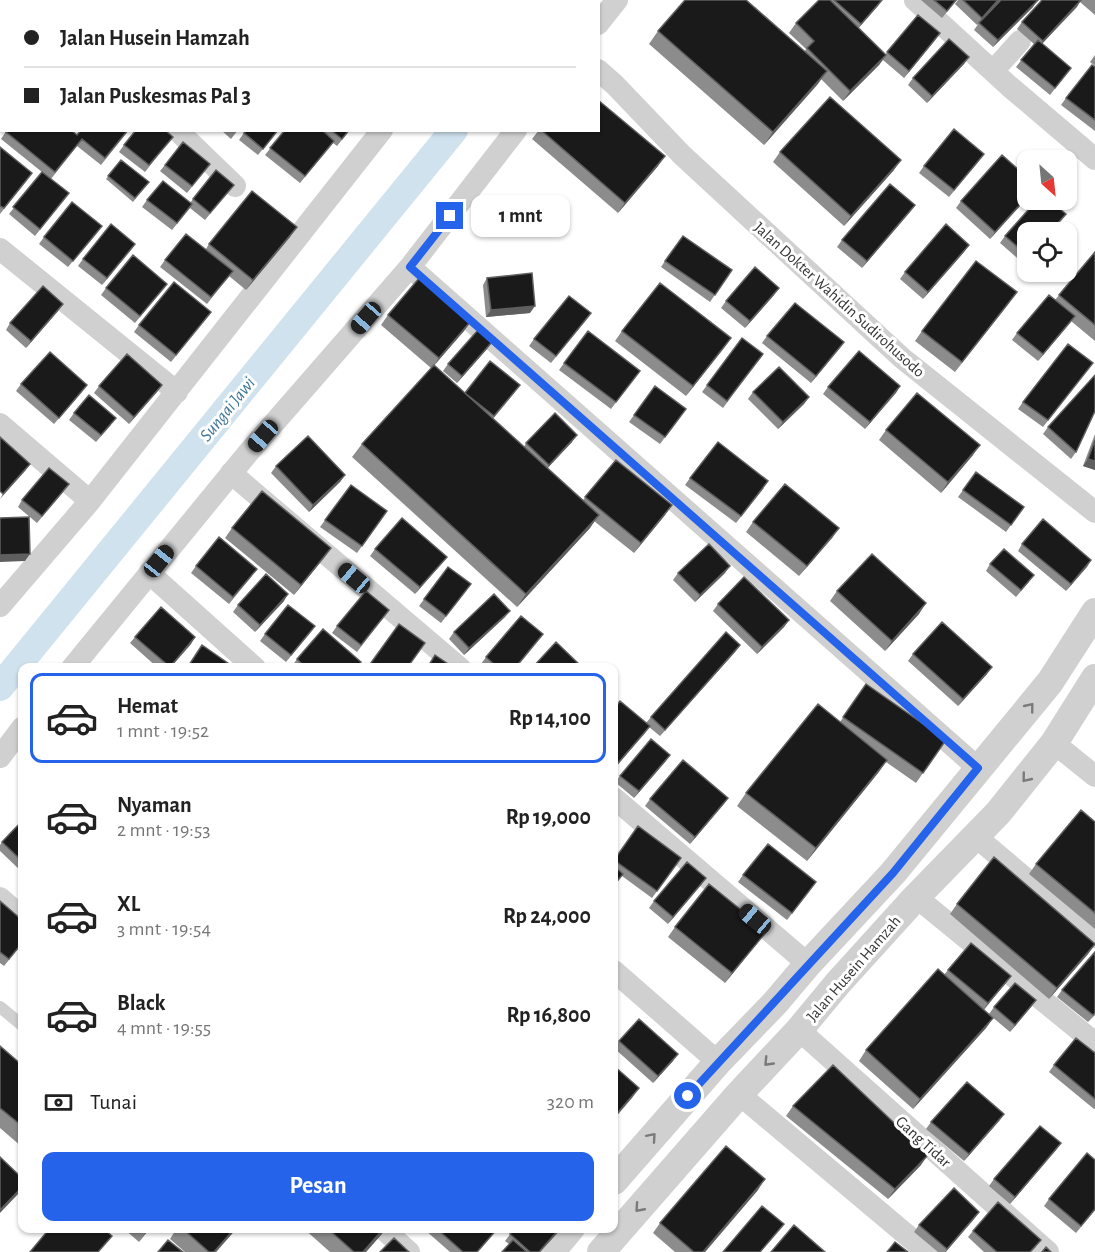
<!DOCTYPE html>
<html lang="id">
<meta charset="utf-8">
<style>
:root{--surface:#fff;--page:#f6f6f6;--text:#222;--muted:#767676;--line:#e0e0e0;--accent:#2563eb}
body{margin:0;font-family:"Alegreya Sans",sans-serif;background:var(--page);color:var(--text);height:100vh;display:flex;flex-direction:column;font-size:22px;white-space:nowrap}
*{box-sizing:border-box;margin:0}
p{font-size:20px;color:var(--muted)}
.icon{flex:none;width:33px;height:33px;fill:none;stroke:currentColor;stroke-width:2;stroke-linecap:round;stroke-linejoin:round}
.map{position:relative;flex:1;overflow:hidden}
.side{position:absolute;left:18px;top:663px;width:600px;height:570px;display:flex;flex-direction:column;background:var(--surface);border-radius:12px;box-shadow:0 2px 4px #0004}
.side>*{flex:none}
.hud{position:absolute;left:0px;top:0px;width:600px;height:132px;box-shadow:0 2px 4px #0004;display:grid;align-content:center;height:132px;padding:0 24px;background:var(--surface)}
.needle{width:39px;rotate:153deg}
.tools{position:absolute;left:1017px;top:150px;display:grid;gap:12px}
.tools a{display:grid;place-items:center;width:60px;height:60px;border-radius:12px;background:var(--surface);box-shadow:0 2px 4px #0004;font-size:30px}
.end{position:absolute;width:27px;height:27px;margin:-14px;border:8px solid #2563eb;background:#fff;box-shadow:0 0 0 3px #fff}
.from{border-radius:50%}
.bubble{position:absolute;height:42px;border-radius:12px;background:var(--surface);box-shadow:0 2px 4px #0004;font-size:20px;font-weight:600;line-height:42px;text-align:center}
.car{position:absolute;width:18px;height:36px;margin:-18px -9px;border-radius:8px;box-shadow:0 0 4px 2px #0007;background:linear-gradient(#222 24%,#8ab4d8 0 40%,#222 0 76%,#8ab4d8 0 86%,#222 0)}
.hud b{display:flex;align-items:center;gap:21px;height:57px;font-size:22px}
.hud b+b{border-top:2px solid var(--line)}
.hud i{width:15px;height:15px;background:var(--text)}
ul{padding:10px 0 0;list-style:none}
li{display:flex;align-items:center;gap:18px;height:90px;margin:0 12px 9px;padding:0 12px;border:3px solid transparent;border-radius:12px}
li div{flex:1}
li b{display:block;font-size:22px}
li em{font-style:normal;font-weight:600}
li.selected{border-color:var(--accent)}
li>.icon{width:54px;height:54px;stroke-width:1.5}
.pay{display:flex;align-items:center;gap:15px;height:66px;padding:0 24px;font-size:22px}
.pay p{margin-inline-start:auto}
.primary-button{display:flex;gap:12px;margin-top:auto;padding:12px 24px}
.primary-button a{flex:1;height:69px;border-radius:12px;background:var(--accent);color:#fff;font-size:24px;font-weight:600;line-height:69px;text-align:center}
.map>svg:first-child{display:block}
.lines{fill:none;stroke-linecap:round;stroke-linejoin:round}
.canal{stroke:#cfe2ee;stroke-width:28}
.service{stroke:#d0d0d0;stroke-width:12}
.minor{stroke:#d0d0d0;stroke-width:22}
.tertiary{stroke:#d0d0d0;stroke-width:28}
.wall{fill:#8c8c8c}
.shaded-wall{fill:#5f5f5f}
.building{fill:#1a1a1a;stroke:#5f5f5f;stroke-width:1.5}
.oneway{stroke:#7a7a7a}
.route{stroke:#2563eb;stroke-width:8}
.labels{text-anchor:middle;stroke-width:6;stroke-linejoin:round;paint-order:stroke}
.street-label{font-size:16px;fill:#333;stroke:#fff}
.water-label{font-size:18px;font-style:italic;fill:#3f7597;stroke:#fff}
</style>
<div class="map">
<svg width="1095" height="1252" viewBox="0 0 1095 1252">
<rect width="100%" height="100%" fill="#fff"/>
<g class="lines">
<!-- canal -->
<path class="canal" d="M559,2l1,-2
M0,687l454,-557"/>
<!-- service -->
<path class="service" d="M0,1007l22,18"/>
<!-- minor -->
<path class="minor" d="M25,0l2,2
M235,0l2,2
M521,0l1,2
M915,0l94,86 86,73
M487,2l2,-2
M0,18l2,-2
M598,24l19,-24
M598,70l17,15 67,70 220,203 193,154
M993,71l27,-30
M177,130l58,56
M0,249l177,143
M410,267l568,501
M0,424l90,77
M231,473l229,195
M149,573l106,95
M0,606l90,-105 292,-371
M72,668l176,-215 162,-186 106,-137
M1054,743l41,33
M0,757l22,-29
M614,798l194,166
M975,836l120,101
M916,897l179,146
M0,898l22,19
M614,971l104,91
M799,1030l249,222
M739,1094l188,158
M382,1228l27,24"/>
<!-- tertiary -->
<path class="tertiary" d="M614,1181l104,-119 57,-59 33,-39 85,-91 157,-191 45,-70
M551,1252l20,-24
M601,1252l138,-158 60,-64 39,-47 78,-86 82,-84 56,-70 41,-65"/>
</g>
<!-- wall -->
<path class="wall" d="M74,0h48l-1,2h-45z
M156,0h53l-1,2h-50z
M272,0h29l-2,2h-28z
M376,0h84l-1,2h-81z
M819,0h63l-24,28 27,27 33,-40 17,25 -31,38 -21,-18 -4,5 -36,36 -22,-22 -57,66 -115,-101 9,-13 147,20 1,-2 -17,-16 7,-10z
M921,0h36l-15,18z
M958,0h42l-23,25 -22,-21z
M1042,0h53v15l-15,-13 -38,42 29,24 -21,27 -34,-28 18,-23 -17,-15 5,-7z
M1033,7l-40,40 -19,-17 5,-7z
M2,18v30l-2,-2v-27z
M1095,55v11l-5,-4z
M969,57l-5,7 -37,39 -19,-18 5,-7z
M2,65v20l-2,-1v-17z
M1095,67v64l-34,-26 5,-7z
M7,130l70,5 52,-5 -28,35 -24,-19 -26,33 18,14 -34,43 -26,-22 33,-42 -41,-33z
M221,130h17l-7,9z
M246,130h32l-20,25 -19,-15z
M285,130h65l-13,16 -4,-3 -33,40 -35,-28z
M539,130h59l60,36 -40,47 -86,-74z
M168,143l-23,29 -26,-20 5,-7z
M0,147l27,33 -27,34z
M780,152l114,18 -50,56 -71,-64z
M121,160l28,22 -16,20 -27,-23z
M979,161l-30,36 -30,-24 5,-7z
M210,164l-23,29 -27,-22 5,-6z
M1028,178v19l-38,42 -34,-31 5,-7z
M234,185l-29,35 -15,-12 -18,22 -30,-23 5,-7 43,3 3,-4z
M915,205l-53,63 -25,-21 5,-7z
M1066,214l-5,7 -33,11v26l-5,5 -23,-20 5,-7z
M97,233l-29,34 -29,-23 5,-7z
M290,237l-44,53 -17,-14 -22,28 -47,-37 5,-7 41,-11 3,-5z
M135,244l-33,41 -24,-19 5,-7z
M964,252l-41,47 -23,-20 5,-7z
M1095,252v89l-24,-20 -33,40 -26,-21 5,-7 38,-33z
M665,261l67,9 -22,32 -49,-35z
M487,278l43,35 -44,4 -3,-32z
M106,288l56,2 -27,33 -34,-28z
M774,295l-29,33 -24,-20 5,-7z
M1010,302l-55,70 -40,-31 7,-10z
M58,311l-32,37 -20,-18 4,-7z
M211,312l-40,50 -37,-30 5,-7z
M388,315l83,6 -7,10 -30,34 31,28 50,-1 -22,27 31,28 2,-4 46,-1 -25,26 36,32 33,-40 49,55 -31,38 -40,-32 -4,7 -73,79 -165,-150 10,-13 69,-76 -50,-43z
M586,320l-35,43 -22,-17 5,-7z
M588,331l52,40 -29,38 -52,-39z
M622,331l109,7 -45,58 -71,-55z
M767,336l77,6 -33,41 -49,-40z
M742,338l21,16 -40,54 -21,-16z
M487,349l-30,34 -14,-12 5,-7z
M1088,369l-45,58 -25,-18 5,-7z
M21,384l61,8 -28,32 -38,-33z
M162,385l-33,39 -35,-31 5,-7z
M655,386l31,23 -26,35 -31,-22z
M900,386l-35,43 -42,-35 5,-7z
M753,392l56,5 -5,7 -26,25 -30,-30z
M74,413l37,12 -15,17 -27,-22z
M1048,427l28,25 -5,7 -28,-25z
M886,430l87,25 -32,38 -62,-53z
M1095,434v36l-12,-4z
M276,466l69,9 -5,7 -31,30 -38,-39z
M976,472l48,35 -18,25 -48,-35z
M690,478l74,10 -28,35 -51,-38z
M351,485l36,26 -30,42 -37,-26z
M64,491l-27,32 -19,-16 4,-7z
M753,522l86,6 -7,10 -33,38 -53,-44z
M232,528l99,20 -37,47 -69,-57z
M1022,544l69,16 -25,31 -48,-40z
M375,549l67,14 -27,31 -45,-38z
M990,564l39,18 -13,15 -30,-26z
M196,566l56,10 -23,28 -38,-31z
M448,567l23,17 -30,39 -22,-17z
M678,573h47l-30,29 -22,-22z
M837,591l82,23 -34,37 -55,-50z
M284,601l-29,31 -22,-20 5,-7z
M718,604l71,16 -5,7 -27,27 -44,-43z
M389,610l-32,42 -25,-19 5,-7z
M505,617l-41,38 -15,-16 5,-7z
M310,633l-24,29 -26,-21 5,-7z
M543,634l-27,34h-31l-4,-4 5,-7z
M135,637l56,7 -21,24h-12l-28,-25z
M740,645l-5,7 -75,84 -11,-9 -35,42v-60l32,14 5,-6z
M913,654l74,20 -29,32 -50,-45z
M297,659l64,3 -4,6h-64l-1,-2z
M866,684l80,56 -30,43 -30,-21 -8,11 -71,88 -70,-55 9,-13 94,-71z
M670,755l-5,7 -31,36 -19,-16 5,-6z
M22,781v7l-3,-2z
M728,798l-38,46 -45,-38 5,-7z
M22,821v51l-22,-21v-6l2,-3z
M1095,822v107l-66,-55 7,-10z
M681,858l-29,40 -30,-22 -8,10v-27z
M743,875l68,14 -24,31 -49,-38z
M706,878l-38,46 -19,-16 5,-7z
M0,901l22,43 -18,22 -4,-3z
M957,904l138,40 -7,10 -39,45 -99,-85z
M675,927l84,14 -34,42 -57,-46z
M1095,952v63l-7,7 -31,-25 5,-7z
M948,970l63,6 -27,34 5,4 5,-7 42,-7 -26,32 -19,-16 2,2 -7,10 -73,81 -54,-48 7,-11 78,-75z
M619,1041l54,20 -20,22 -39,-35z
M0,1046l22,19v82l-22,-19z
M1095,1053v55l-1,1 -45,-37 5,-7z
M793,1106l128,59 -33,34 -102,-83z
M1004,1114l-5,7 -35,40 -38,-32 5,-7z
M1061,1143l-51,61 -21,-18 5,-7z
M758,1190l-53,62h-30l-22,-19 7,-10z
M1049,1199l46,11 -19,23 -32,-27z
M974,1219l-28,33h-8l-24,-20 5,-7z
M123,1228h27l-11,14z
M177,1228h60l-21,24h-31l-15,-13z
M303,1228h83l-20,24h-36z
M426,1228h72l-20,24h-28l-25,-22z
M515,1228h47l-22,24h-38l7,-8 -4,-3z
M973,1231l63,16 -5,5h-47l-16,-15z"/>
<!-- shaded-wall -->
<path class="shaded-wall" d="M882,0l-4,6 -22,25 5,-7z
M998,0h2l-23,25 5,-7z
M1038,0l-5,7 -40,40 5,-7z
M1081,0l-4,7 -39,41 5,-7z
M940,33l-5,7 -31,38 5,-7z
M886,55l-7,10 -36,36 7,-10z
M969,57l-5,7 -37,39 5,-7z
M827,71l-9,13 -54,61 9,-13z
M665,156l-7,10 -40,47 7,-10z
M901,160l-7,10 -50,56 7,-10z
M1028,196v1l-38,42 5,-7z
M915,205l-5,7 -48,56 5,-7z
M297,227l-7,10 -44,53 7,-10z
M135,244l-5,7 -28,34 5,-7z
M969,245l-5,7 -41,47 5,-7z
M779,288l-5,7 -29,33 5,-7z
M63,304l-5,7 -32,37 5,-7z
M535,306l-5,7 -44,4 5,-7z
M1075,316l-5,7 -32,38 5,-7z
M471,321l-7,10 -32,37 7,-10z
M731,338l-7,10 -38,48 7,-10z
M492,342l-5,7 -30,34 5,-7z
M844,342l-5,7 -28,34 5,-7z
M162,385l-5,7 -28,32 5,-7z
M900,386l-4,7 -31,36 5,-7z
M809,397l-5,7 -26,25 5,-7z
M577,435l-5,7 -28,30 5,-7z
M980,445l-7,10 -32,38 7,-11z
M1088,459l7,2v9l-12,-4z
M30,464l-5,7 -25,28 3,-5z
M345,475l-5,7 -31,30 4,-7z
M672,505l-7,10 -31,38 7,-10z
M599,515l-9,13 -73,79 9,-13z
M839,528l-7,10 -33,38 8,-10z
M331,548l-7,10 -30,37 7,-10z
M30,554l-5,7 -25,1v-7z
M447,557l-5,6 -27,31 5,-7z
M1091,560l-4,7 -21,24 5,-7z
M730,566l-5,7 -30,29 5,-7z
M288,594l-4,7 -29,31 5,-7z
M926,603l-7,11 -34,37 7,-10z
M510,611l-5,6 -41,38 5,-7z
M789,620l-5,7 -27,27 5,-7z
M195,637l-4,7 -21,24h-1z
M740,645l-5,7 -75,84 5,-6z
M992,667l-5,7 -29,32 5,-7z
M650,726l-5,7 -31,36 4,-6z
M670,755l-5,7 -31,36 5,-7z
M887,760l-9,13 -71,88 9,-13z
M728,798l-5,7 -33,39 5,-7z
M706,878l-5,7 -33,39 5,-7z
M767,931l-8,10 -34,42 7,-10z
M1095,944l-7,10 -39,45 8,-11z
M1011,976l-5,7 -23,27 5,-7z
M1036,1000l-5,7 -21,25 5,-7z
M993,1018l-7,10 -73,81 7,-10z
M678,1054l-5,7 -20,22 5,-7z
M639,1088l-7,10 -18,21v-2z
M1004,1114l-5,7 -35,40 5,-7z
M1061,1143l-5,7 -46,54 5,-7z
M928,1155l-7,10 -33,34 7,-10z
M765,1179l-7,11 -53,62h-2z
M22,1187v2l-2,3 -20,21v-3z
M979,1212l-5,7 -29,33 2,-3z
M149,1228h1l-11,14z
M235,1228h2l-21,24h-2z
M384,1228h2l-4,6 -16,18h-3z
M560,1228h2l-22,24h-1z"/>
<!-- building -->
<path class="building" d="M88,0h34l-2,2h-30z
M170,0h38l-1,2h-35z
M215,0h12l2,2h-15z
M283,0h17l-1,2h-14z
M317,0h52l1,2h-54z
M396,0h63l-1,2h-60z
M685,0h61l81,71 -54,61 -115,-101z
M819,0h11l56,55 -36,36 -43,-43 7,-7 -18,-18z
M834,0h48l-21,24z
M934,0h22l-9,11z
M963,0h35l-16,18z
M1001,0h37l-40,40 -19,-17z
M1042,0h39l-38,41 -21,-19z
M918,15l22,18 -31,38 -22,-19z
M2,18v19l-2,-1v-17z
M949,39l20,18 -37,39 -19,-18z
M1038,40l33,28 -16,20 -34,-28z
M2,65v10l-2,-2v-6z
M1092,65l3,2v53l-29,-22z
M830,97l71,63 -50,56 -71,-64z
M598,100l67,56 -40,47 -84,-73h57z
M954,129l30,25 -30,36 -30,-24z
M7,130h64l6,5 4,-5h47l-23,28 -23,-19 -27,33 -49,-40z
M136,130h29l8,7 -24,28 -25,-20z
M246,130h32l-15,19 -19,-16z
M285,130h37l12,11 -29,35 -35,-28z
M331,130h18l-7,9z
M183,142l27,22 -18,22 -27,-21z
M0,147l32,26 -28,35 -4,-2z
M1002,155l26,23v18l-33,36 -34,-31z
M121,160l28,22 -14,16 -27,-22z
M216,170l18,15 -24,28 -17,-14z
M42,172l27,21 -29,36 -27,-22z
M163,181l29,23 -15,19 -30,-23z
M890,184l25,21 -48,56 -25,-21z
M252,191l45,36 -44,53 -44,-36z
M1037,200h12l17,14 -16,18h-22v24l-23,-20z
M72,202l30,24 -29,35 -29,-24z
M111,224l24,20 -28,34 -24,-19z
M946,224l23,21 -41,47 -23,-20z
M186,234l47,37 -22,26 -46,-37z
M683,236l49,34 -17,25 -50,-34z
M1095,252v73l-36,-30z
M133,255l34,29 -27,32 -34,-28z
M976,261l41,31 -55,70 -40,-31z
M755,267l24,21 -29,33 -24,-20z
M532,273l3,33 -44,4 -4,-32z
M420,277l51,44 -32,37 -51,-43z
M174,282l37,30 -35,43 -37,-30z
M660,283l71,55 -38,48 -71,-55z
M43,286l20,18 -32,37 -21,-18z
M1049,295l26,21 -32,38 -26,-21z
M569,296l22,17 -35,43 -22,-17z
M795,303l49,39 -28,34 -49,-40z
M478,330l14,12 -30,34 -14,-12z
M588,331l52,40 -24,31 -52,-39z
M742,338l21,16 -36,47 -20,-16z
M1068,344l25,19 -45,57 -25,-18z
M859,351l41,35 -30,36 -42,-35z
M50,352l37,33 -28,33 -38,-34z
M127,354l35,31 -28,32 -35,-31z
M490,361l30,24 -26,31 -29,-23z
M434,365l165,150 -73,79 -164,-150z
M779,367l30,30 -26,25 -30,-30z
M1095,375v36l-19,41 -28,-25z
M655,386l31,23 -21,28 -31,-22z
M917,393l63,52 -32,37 -62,-52z
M89,395l27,23 -15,17 -27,-22z
M555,413l22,22 -28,30 -23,-22z
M308,436l37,39 -32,30 -37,-39z
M0,437l30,27 -27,30 -3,-3z
M1095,440v21l-7,-2z
M718,442l50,39 -27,35 -51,-38z
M616,460l56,45 -31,38 -56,-46z
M49,468l20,16 -27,32 -20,-16z
M976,472l48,35 -13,18 -48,-35z
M785,484l54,44 -32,38 -54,-44z
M351,485l36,26 -25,35 -37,-26z
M262,491l69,57 -30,37 -69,-57z
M29,517l1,37 -30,1v-37z
M402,518l45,39 -27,30 -45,-38z
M1043,519l48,41 -20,24 -49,-40z
M219,537l38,32 -24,28 -37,-31z
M709,544l21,22 -30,29 -22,-22z
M1004,549l30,26 -13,15 -31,-26z
M872,554l54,49 -34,38 -55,-50z
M448,567l23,17 -25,32 -22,-17z
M266,574l22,20 -28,31 -22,-20z
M744,577l45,43 -27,27 -44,-43z
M366,591l23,19 -28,35 -24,-19z
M494,594l16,17 -41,37 -15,-16z
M288,605l27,21 -24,29 -26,-21z
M161,607l34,30 -25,30 -35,-30z
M521,616l22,18 -28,34h-17l-12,-11z
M942,622l50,45 -29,32 -50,-45z
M399,624l26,19 -18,25h-38l-1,-1z
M323,629l38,33 -5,6h-50l-9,-9z
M726,632l14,13 -75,85 -14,-13z
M556,642l27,26h-51z
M202,645l30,21 -1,2h-44z
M435,655l19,13h-27z
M866,684l80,56 -23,33 -80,-56z
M620,701l30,25 -32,37 -4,-3v-51z
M818,704l69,56 -71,88 -70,-55z
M651,739l19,16 -31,36 -19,-15z
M683,760l45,38 -33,39 -45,-38z
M1081,810l14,12v91l-59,-49z
M22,821v40l-20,-19z
M638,826l43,32 -24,33 -43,-31z
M768,844l48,38 -24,31 -49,-38z
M994,857l101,87 -38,44 -100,-84z
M687,862l19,16 -33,39 -19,-16z
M614,866l9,8 -9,11z
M709,884l58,47 -35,42 -57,-46z
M0,901l22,19v23l-13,16 -9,-7z
M971,943l40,33 -23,27 -40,-33z
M1095,952v61l-2,2 -31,-25z
M938,969l55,49 -73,81 -54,-49z
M1015,983l21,17 -21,25 -21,-18z
M639,1019l39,35 -20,22 -39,-35z
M1076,1038l19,15v46l-41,-34z
M0,1046l22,19v61l-22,-18z
M833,1065l95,90 -33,34 -102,-83z
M614,1066l25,22 -25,29z
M967,1082l37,32 -35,40 -38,-32z
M1040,1126l21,17 -46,54 -21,-18z
M726,1146l39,33 -62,73h-9l-34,-29z
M1087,1153l8,7v49l-14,17 -32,-27z
M0,1157l22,21v9l-22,23z
M954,1188l25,24 -32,37 -28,-24z
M998,1202l43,38 -11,12h-33l-24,-21z
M762,1206l22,18 -24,28h-37z
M794,1225l31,27h-54z
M50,1228h53l9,8 -14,16h-68z
M182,1228h53l-21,24h-5z
M327,1228h57l-21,24h-9z
M436,1228h62l-21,24h-14z
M515,1228h45l-21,24h-9l-20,-18z
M394,1238l15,14h-29z
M168,1240l15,12h-25z
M513,1240l14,12h-25z
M895,1242l13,10h-21z
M1046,1247l5,5h-9z"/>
<!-- one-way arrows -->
<defs><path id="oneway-chevron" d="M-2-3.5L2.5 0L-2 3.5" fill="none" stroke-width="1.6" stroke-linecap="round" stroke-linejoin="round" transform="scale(1.5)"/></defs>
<g class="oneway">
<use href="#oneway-chevron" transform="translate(1030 707) rotate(-51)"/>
<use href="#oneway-chevron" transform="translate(1026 778) rotate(129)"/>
<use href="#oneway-chevron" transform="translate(768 1062) rotate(134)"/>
<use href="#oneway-chevron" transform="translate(652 1137) rotate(-49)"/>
<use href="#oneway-chevron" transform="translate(639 1208) rotate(132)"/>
</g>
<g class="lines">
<!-- route -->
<path class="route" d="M450,216l-40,51 568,501 -85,105 -205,223"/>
</g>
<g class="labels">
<!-- street labels -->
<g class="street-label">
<text transform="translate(840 299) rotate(42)" y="6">Jalan Dokter Wahidin Sudirohusodo</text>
<text transform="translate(853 968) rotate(-49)" y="6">Jalan Husein Hamzah</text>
<text transform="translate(924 1141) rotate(42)" y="6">Gang Tidar</text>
</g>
<!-- water labels -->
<g class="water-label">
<text transform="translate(227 409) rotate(-51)" y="6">Sungai Jawi</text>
</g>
</g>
</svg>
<div class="tools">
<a><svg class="needle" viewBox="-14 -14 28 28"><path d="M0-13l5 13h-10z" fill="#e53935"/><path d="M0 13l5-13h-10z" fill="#767676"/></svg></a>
<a><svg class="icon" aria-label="locate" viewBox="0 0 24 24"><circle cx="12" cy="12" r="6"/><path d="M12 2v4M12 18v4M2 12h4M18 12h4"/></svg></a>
</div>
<i class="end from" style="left:688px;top:1096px"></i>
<i class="end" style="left:450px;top:216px"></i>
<div class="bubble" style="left:471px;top:195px;width:99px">1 mnt</div>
<i class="car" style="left:366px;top:318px;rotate:221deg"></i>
<i class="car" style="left:263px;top:436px;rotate:221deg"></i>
<i class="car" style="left:159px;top:561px;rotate:39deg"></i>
<i class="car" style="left:354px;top:578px;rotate:310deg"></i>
<i class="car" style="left:755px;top:919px;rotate:310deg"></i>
<div class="hud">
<b><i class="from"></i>Jalan Husein Hamzah</b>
<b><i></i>Jalan Puskesmas Pal 3</b>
</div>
<section class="side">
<ul>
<li class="selected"><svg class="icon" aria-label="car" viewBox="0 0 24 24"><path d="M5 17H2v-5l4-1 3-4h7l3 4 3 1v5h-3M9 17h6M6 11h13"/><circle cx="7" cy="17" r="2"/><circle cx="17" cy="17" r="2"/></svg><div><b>Hemat</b><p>1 mnt · 19:52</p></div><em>Rp 14,100</em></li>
<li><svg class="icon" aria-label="car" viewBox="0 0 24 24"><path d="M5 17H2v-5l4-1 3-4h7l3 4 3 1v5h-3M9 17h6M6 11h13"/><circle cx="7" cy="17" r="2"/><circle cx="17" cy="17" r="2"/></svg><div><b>Nyaman</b><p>2 mnt · 19:53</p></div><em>Rp 19,000</em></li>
<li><svg class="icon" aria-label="car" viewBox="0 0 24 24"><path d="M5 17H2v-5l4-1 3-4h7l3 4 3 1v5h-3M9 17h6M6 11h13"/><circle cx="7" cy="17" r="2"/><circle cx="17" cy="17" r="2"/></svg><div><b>XL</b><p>3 mnt · 19:54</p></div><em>Rp 24,000</em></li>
<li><svg class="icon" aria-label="car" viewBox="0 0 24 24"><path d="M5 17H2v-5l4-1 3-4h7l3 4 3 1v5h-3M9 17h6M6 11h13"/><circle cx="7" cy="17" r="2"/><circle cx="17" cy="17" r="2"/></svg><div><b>Black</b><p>4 mnt · 19:55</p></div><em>Rp 16,800</em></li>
</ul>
<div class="pay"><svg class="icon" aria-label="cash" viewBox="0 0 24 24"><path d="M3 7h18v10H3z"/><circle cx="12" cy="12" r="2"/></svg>Tunai<p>320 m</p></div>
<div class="primary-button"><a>Pesan</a></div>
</section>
</div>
